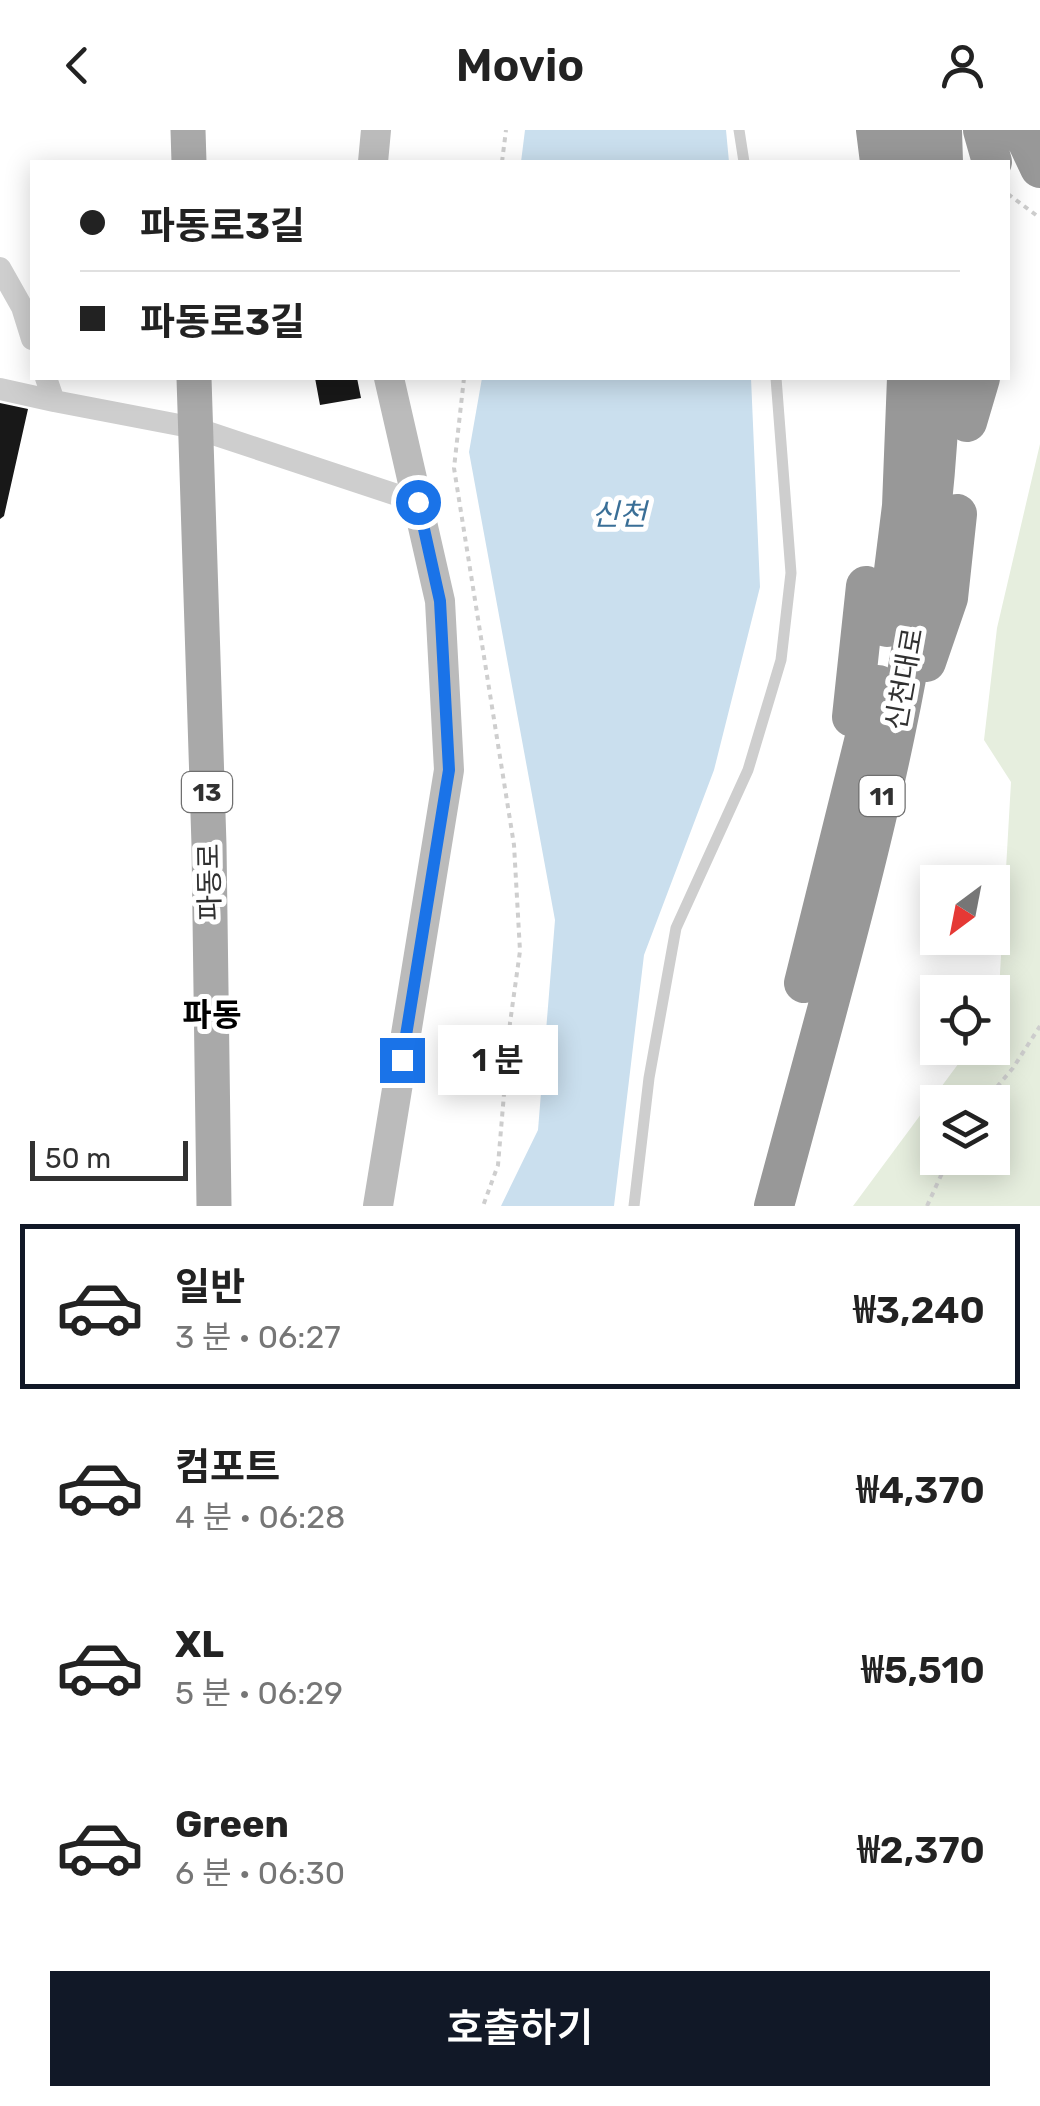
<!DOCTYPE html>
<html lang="ko">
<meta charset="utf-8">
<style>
:root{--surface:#fff;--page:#f2f2f2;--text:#222;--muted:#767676;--line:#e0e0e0;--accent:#111827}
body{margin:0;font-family:Rubik,"Noto Sans KR",sans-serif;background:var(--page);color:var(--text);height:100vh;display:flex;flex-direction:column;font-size:38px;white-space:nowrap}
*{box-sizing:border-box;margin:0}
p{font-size:32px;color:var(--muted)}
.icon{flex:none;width:55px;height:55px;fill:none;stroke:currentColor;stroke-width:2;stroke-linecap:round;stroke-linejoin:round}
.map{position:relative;height:1076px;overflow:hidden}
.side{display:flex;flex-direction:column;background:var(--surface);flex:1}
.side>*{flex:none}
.hud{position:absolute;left:30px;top:30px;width:980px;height:220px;border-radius:0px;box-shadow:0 5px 25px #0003;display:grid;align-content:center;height:220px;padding:0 50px;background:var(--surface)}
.needle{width:65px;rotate:212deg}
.tools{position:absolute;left:920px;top:735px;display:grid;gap:20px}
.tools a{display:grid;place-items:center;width:90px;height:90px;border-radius:0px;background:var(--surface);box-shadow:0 5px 25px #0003;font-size:50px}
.scale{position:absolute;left:30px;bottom:25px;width:158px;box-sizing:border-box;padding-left:10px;border:5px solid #313131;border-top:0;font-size:28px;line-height:35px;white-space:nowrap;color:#313131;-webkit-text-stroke:8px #fff;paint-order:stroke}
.end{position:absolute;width:45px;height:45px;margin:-22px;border:12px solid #1a73e8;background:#fff;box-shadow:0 0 0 5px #fff}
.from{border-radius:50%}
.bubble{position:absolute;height:70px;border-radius:0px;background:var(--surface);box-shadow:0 5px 25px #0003;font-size:32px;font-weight:600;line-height:70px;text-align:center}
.hud b{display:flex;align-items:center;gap:35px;height:95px;font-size:38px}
.hud b+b{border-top:2px solid var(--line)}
.hud i{width:25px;height:25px;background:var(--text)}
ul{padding:18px 0 0;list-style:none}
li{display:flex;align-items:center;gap:30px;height:165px;margin:0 20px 15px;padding:0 30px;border:5px solid transparent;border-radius:0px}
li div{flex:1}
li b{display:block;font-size:38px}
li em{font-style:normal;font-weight:600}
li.active{border-color:var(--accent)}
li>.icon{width:90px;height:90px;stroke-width:1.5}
.primary-button{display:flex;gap:20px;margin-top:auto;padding:20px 50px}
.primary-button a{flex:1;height:115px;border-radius:0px;background:var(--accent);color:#fff;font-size:40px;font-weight:600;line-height:115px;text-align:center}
header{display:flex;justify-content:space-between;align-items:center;height:130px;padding:0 50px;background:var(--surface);font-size:45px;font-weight:600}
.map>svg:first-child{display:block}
.green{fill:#e6eede;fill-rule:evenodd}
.water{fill:#cadfee}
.building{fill:#181818}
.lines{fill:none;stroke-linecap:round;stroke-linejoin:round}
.path{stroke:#cecece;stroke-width:4;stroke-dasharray:5 5;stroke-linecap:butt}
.lane{stroke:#cecece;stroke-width:11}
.street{stroke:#cecece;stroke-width:22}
.secondary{stroke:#bbb;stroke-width:30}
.primary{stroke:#a9a9a9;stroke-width:35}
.highway{stroke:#989898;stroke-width:40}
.route{stroke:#1a73e8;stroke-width:12}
.labels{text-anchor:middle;stroke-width:10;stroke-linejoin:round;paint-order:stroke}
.shield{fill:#fff;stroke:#6f6f6f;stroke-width:2.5}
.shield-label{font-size:25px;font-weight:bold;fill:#313131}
.street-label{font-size:28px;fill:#313131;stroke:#fff}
.water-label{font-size:30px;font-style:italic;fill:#3a6f97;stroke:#fff}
.quarter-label{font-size:32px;font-weight:bold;fill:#000;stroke:#fff}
</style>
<header><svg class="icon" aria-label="back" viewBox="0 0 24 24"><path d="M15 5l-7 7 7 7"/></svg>Movio<svg class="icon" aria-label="person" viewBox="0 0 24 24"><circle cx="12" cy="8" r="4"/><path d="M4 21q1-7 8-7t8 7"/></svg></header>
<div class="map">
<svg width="1040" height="1076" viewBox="0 0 1040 1076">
<rect width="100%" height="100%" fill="#fff"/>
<!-- green -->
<path class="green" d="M1040,314v762h-187l117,-158h22l1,-32 5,-8 13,-226 -27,-42 13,-112zM938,972h54v56h-54z"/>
<!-- water -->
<path class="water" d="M525,0h201l3,32h-208z
M482,248h269l9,209 -46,183 -70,185 -30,251h-113l37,-76 17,-210 -86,-468z"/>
<!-- building -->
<path class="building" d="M315,248h42l4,20 -41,7z
M0,273l28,6 -24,107 -4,3z"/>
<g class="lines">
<!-- path -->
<path class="path" d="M502,32l4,-32
M1008,64l32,24
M464,248l-10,90 60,377 6,106 -10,72 -12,142 -15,41
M984,972l29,-34 27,-42
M927,1076l22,-48"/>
<!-- lane -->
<path class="lane" d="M739,0l5,32
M634,1076l15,-128 27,-150 72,-158 33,-110 10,-87 -15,-195"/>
<!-- street -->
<path class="street" d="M0,138l22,39 10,32
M46,248l8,23 141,27 223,74
M0,259l54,12"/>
<!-- secondary -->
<path class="secondary" d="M373,32l3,-32
M378,1076l71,-436 -9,-169 -51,-223"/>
<!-- primary -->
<path class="primary" d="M188,0l1,32
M194,248l15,467 5,361"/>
<!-- highway -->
<path class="highway" d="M876,0l4,32
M942,0l1,32
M983,0l9,32
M1022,0l18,38
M911,32v-32
M967,292l13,-44
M887,497l15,-121 5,-128
M926,532l22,-64 9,-84
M852,587l14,-131
M804,853l74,-298
M774,1076c71,-268 160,-550 166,-828"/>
</g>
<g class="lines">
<!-- route -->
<path class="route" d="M402,930l47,-290 -9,-169 -22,-99"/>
</g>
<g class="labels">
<!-- shield labels -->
<g class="shield">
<rect x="182" y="642" width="50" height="40" rx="8"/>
<rect x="859.5" y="646" width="45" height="40" rx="8"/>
</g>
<g class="shield-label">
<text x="207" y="671">13</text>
<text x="882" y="675">11</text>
</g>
<!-- street labels -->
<g class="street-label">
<text transform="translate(904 549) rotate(-80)" y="10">신천대로</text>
<text transform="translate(209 752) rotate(-91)" y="10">파동로</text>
</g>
<!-- water labels -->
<g class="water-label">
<text x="619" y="395">신천</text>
</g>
<!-- quarter labels -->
<g class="quarter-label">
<text x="212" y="896">파동</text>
</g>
</g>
</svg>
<div class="tools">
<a><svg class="needle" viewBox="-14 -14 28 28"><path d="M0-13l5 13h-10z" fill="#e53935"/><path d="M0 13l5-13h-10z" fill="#767676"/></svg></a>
<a><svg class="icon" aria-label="locate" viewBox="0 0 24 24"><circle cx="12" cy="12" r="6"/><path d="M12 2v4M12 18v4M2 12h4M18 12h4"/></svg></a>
<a><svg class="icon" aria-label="layers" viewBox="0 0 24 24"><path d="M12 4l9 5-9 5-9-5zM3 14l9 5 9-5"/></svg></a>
</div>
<div class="scale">50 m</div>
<i class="end from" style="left:418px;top:372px"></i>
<i class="end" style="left:402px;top:930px"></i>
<div class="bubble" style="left:438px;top:895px;width:120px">1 분</div>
<div class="hud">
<b><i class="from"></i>파동로3길</b>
<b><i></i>파동로3길</b>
</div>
</div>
<section class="side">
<ul>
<li class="active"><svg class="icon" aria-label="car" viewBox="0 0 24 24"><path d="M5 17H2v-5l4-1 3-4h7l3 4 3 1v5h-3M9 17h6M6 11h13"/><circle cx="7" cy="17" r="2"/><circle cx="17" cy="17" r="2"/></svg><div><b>일반</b><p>3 분 · 06:27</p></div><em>₩3,240</em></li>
<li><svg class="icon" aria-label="car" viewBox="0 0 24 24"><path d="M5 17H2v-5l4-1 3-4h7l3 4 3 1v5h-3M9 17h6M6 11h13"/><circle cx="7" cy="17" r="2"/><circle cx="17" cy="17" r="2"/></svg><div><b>컴포트</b><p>4 분 · 06:28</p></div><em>₩4,370</em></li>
<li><svg class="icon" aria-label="car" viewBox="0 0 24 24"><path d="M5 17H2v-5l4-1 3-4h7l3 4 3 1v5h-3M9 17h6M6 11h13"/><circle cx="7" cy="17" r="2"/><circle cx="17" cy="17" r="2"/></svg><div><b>XL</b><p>5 분 · 06:29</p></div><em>₩5,510</em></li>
<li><svg class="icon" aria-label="car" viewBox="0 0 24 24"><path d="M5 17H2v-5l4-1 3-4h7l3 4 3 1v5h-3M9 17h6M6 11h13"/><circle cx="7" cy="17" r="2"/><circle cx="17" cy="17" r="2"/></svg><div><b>Green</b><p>6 분 · 06:30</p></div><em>₩2,370</em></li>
</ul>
<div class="primary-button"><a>호출하기</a></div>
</section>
